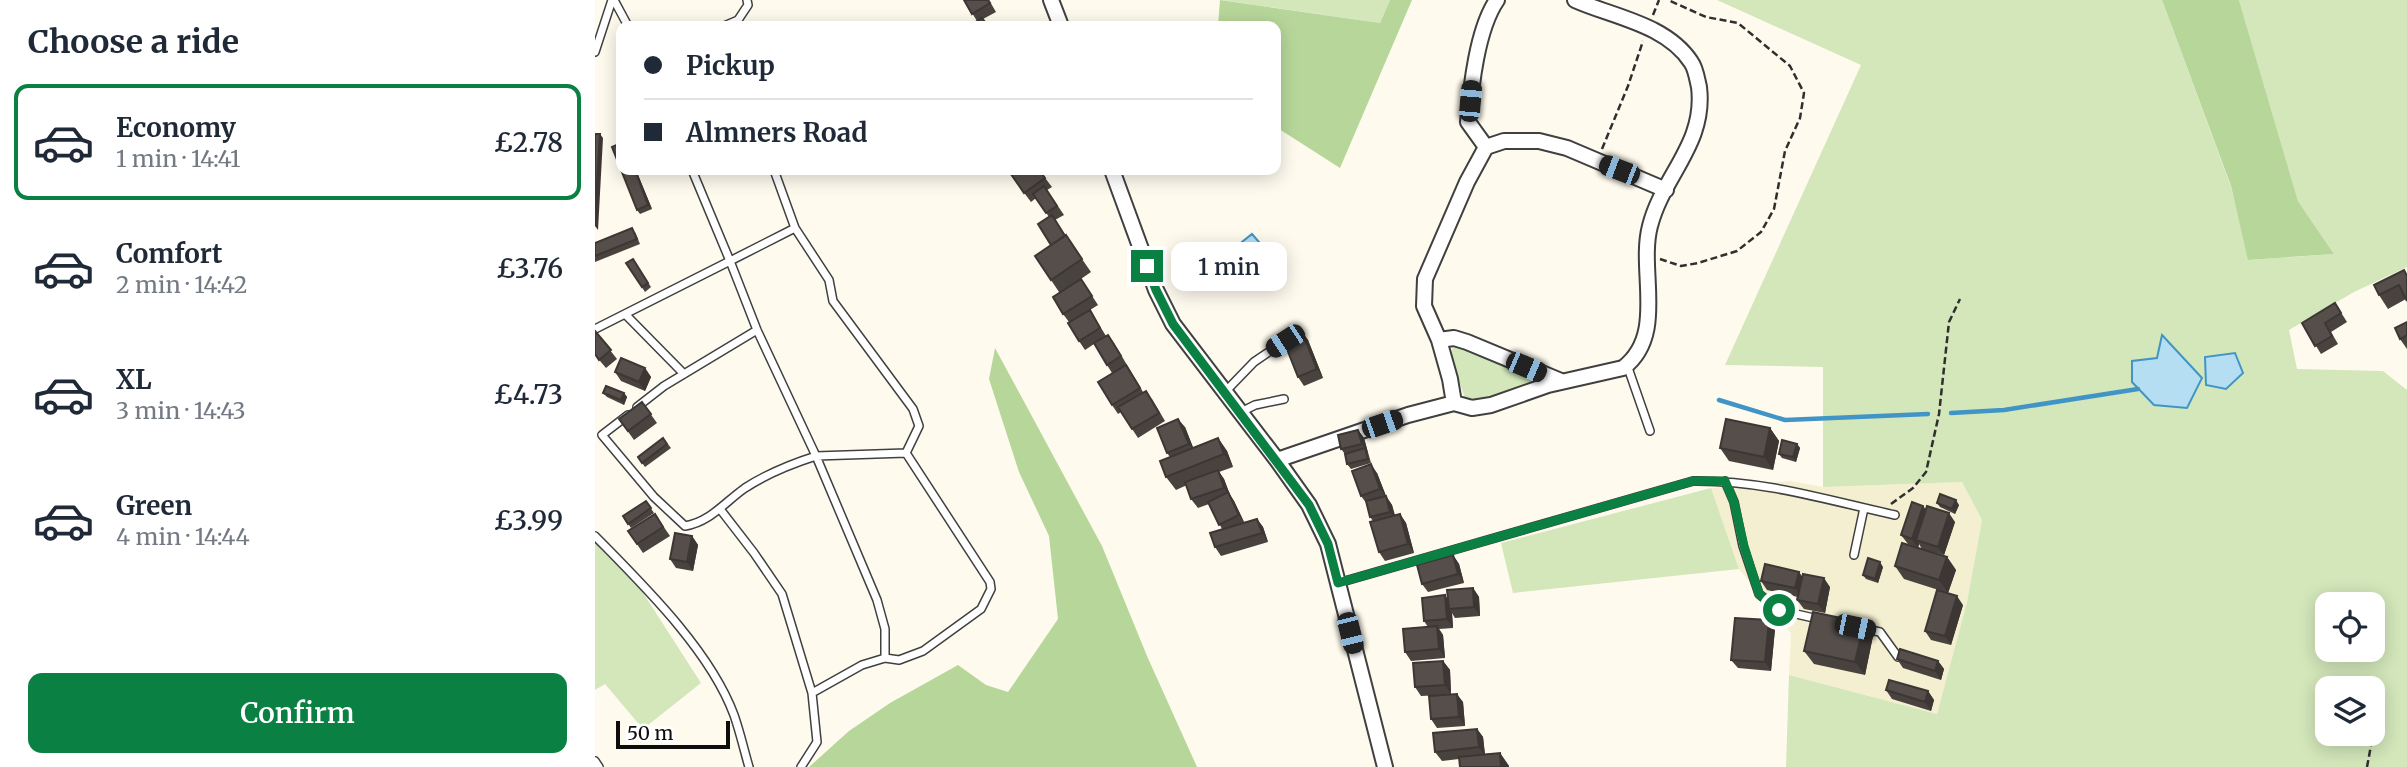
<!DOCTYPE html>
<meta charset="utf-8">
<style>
:root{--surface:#fff;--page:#f2f2f3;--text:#1f2937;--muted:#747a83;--line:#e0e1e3;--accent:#0b8043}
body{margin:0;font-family:Merriweather,serif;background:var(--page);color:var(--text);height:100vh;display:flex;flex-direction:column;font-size:26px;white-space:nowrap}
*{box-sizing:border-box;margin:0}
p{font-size:23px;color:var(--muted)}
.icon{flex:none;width:38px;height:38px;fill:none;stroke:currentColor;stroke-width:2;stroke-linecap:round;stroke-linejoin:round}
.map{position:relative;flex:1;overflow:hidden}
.drawer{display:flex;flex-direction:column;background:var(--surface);width:595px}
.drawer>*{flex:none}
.top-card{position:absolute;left:21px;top:21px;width:665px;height:154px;border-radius:14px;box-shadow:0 4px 18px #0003;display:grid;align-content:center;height:154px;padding:0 28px;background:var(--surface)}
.buttons{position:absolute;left:1720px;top:592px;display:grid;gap:14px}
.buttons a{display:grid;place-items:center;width:70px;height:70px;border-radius:14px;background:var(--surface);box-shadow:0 4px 18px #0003;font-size:35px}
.scale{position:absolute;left:21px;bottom:18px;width:114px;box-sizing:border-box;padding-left:7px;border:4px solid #0d0d0d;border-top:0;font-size:19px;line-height:24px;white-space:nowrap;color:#0d0d0d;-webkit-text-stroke:5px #fff;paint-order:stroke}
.end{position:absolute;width:32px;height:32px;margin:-16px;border:9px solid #0b8043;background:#fff;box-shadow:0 0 0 4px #fff}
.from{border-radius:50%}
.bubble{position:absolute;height:49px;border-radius:14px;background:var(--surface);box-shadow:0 4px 18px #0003;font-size:23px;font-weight:600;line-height:49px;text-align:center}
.car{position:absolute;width:21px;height:42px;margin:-21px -10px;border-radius:9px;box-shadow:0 0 5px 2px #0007;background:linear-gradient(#222 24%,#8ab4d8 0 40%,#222 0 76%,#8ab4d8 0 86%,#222 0)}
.top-card b{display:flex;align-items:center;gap:24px;height:66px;font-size:26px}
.top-card b+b{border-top:2px solid var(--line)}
.top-card i{width:18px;height:18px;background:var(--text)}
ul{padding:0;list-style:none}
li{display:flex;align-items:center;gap:21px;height:116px;margin:0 14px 10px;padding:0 14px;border:4px solid transparent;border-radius:14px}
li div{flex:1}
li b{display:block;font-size:26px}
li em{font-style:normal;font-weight:600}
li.current{border-color:var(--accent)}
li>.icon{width:63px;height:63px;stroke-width:1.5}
h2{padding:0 28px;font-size:32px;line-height:84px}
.action{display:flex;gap:14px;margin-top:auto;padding:14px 28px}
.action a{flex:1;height:80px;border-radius:14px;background:var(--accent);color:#fff;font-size:28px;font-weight:600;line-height:80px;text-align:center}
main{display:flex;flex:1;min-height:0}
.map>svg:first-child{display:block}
.farmland{fill:#f3efd0}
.green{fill:#d3e7ba;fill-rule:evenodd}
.forest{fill:#b7d79a}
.water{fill:#b5def3;stroke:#4095c6;stroke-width:2}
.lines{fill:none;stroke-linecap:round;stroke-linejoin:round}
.stream{stroke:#4095c6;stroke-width:4.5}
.service-casing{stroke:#404040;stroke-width:10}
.minor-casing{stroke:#404040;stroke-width:18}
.path{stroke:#2f2f2f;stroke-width:2.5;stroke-dasharray:7 3.5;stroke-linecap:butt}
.service{stroke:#fff;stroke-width:7}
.minor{stroke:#fff;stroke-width:14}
.wall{fill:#494340}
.shaded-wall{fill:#3c3734}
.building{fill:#554e4a;stroke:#3c3734;stroke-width:2}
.route{stroke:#0b8043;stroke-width:9}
</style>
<main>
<section class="drawer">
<h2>Choose a ride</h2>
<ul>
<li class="current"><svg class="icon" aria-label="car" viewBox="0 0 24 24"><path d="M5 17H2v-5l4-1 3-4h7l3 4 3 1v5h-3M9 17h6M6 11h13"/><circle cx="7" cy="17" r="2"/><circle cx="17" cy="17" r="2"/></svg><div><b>Economy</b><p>1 min · 14:41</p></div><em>£2.78</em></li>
<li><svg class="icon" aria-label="car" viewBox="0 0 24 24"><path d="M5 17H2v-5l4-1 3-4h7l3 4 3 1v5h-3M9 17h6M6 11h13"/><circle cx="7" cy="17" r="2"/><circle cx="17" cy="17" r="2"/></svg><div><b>Comfort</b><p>2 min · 14:42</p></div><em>£3.76</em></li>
<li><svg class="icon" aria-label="car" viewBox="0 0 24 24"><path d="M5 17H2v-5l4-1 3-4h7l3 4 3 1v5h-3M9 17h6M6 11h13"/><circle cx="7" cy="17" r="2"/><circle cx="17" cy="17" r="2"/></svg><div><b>XL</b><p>3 min · 14:43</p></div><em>£4.73</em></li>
<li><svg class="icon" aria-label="car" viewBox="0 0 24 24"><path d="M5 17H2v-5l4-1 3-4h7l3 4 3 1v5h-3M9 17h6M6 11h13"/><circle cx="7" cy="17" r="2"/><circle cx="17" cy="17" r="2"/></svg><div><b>Green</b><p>4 min · 14:44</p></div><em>£3.99</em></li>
</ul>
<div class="action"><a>Confirm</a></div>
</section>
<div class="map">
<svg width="1812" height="767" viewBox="0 0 1812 767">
<rect width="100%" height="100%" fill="#fefaee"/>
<!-- farmland -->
<path class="farmland" d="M1195,481l33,6 139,-5 20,38 -15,82 -30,112 -148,-39 2,-42 -52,-64 -28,-81z"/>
<!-- green -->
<path class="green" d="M626,0h169l-10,23z
M1122,0h445l69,187 18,73 85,-6 -36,-53 -59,-201h168v267l-53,25 -65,38 8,39 86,2 24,19v377h-621l3,-92 148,39 30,-112 15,-82 -20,-38 -139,5v-120l-98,-2 136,-300zM1567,336l-8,69 -22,-43 25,-4zM1732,604h46v45h-46zM1732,688h46v45h-46z
M860,346h5l82,35 -61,21 -15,-1 -15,-43 1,-9z
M1116,488l28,81 -226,24 -12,-50z
M0,539l43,46 63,98 -58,46 -38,-45 -10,6z"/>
<!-- forest -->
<path class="forest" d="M625,0l160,23 10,-23h22l-72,168 -64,-41v-101h-58z
M1567,0h77l59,201 36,53 -86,6 -17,-74z
M400,348l107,198 45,110 50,111h-388l40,-36 41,-28 68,-38 28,20 22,7 50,-73 -9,-83 -30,-64 -30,-93z"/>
<!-- water -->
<path class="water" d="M657,234l14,16 -10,8 -14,-16z
M1567,335l40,43 -15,30 -33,-3 -22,-23v-21l25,-3z
M1640,353l8,20 -17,16 -20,-4 -1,-28z"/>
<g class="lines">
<!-- stream -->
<path class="stream" d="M1124,400l66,20 143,-6
M1356,413l53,-3 134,-21"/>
<defs>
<path id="service" d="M19,0l14,26
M129,26l14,-6 10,-15 -1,-5
M0,52l17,-52
M97,170l38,91 65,-33
M179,170l21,58 34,52 4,21 80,108 6,17 -13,27 84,129 1,7 -10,20 -58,42 -24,9 -14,-2 -23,7 -50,28 5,49 -16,25
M30,314l59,60
M0,329l135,-68 27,69 59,126 90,-3
M1032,365l23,66
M630,392l29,-30 31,-21
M42,407l27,-21 93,-56
M646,412l14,-7 29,-6
M33,415l-26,20 52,62 31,29c25,-4 40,-24 60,-38 23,-15 46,-24 71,-32l61,144 8,29v29
M1130,481l9,21 9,44 16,48 20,16 39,9
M125,509l34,44 28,41 30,99
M0,536c48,49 115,114 139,179 6,17 10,35 15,52
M1259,555l10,-47
M743,583l355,-102c70,-1 134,19 202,34
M1266,628l19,4 18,25
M0,761l4,6"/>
<path id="minor" d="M456,0l10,26
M891,147l-18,-25c3,-35 9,-93 29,-122
M517,170l44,120 17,34 104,136 32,45 19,39 57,223
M844,340l15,-2 13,4 94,39
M859,403l-4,-24 -11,-39 -15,-34 1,-27 42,-97 19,-35 18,-6h35l28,7 99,42
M682,460l131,-45 46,-12 18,5 19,-3 57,-20 75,-17c44,-33 15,-97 27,-142 13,-51 56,-82 49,-139 -2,-8 -3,-18 -8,-25 -25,-38 -78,-45 -116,-62"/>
</defs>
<!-- service casing -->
<use href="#service" class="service-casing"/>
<!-- minor casing -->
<use href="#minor" class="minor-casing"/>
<!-- path -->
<path class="path" d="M1058,15l6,-15
M1007,149l26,-63 15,-45
M1065,259l21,7 17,-3 39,-12 24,-19 13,-23 11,-58 15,-33 4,-25 -14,-27 -52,-43 -32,-6 -38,-17
M1296,504l22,-16 13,-16 13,-58 10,-92 11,-23
M1772,767l5,-27"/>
<!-- service -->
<use href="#service" class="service"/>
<!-- minor -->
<use href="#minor" class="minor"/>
</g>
<!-- wall -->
<path class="wall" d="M369,0h25l7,12 -13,7 5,7h-19l8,-5z
M26,170h15l16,39 -12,5 -3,-4z
M412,170h32l13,17 -5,3 17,25 -9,5 36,52 -13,9 3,-2 17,26 -8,5 16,26 2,-1 6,8 29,49 9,7 13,22 -27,17 -17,-26 -3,2 -6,-9v-32l-18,-29 -9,6 -6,-9 -10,-19 -6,-8 -4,-22 -24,-36 16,-11 -2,-28 -13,-19 -5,4z
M40,232l5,12 -45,18v-19z
M38,259l18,28 -6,5 -19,-29z
M1809,270l3,5v26l-1,-2 -18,10 -9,-14z
M1740,303l12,19 -16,10 7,12 -17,10 -19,-31z
M1812,322v27l-7,-10z
M0,331l22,28 -11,9 -11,-13z
M707,332l6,8 15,38 -19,8 -6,-9z
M50,368l6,9 -6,14 -24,-10 -6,-9z
M8,393h21l3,4 -3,8 -17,-8z
M47,402l15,21 -23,17 -15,-21z
M590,427l8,21 25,-10 9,13 6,16 -14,5 5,7 6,16 4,6 10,21 13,-3 6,8 5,15 -47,14 -6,-9 7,-18 -13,-25 -11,4 -7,-9 -4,-14 -11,5 -10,-13 4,-20 -3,-4z
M1175,428l9,13 -6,29 -44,-9 -9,-13z
M763,430l6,8 7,25 -20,6 -4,-5 -2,-10 -4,-5z
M68,438l8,10 -26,19 -7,-10z
M1202,444l3,4 -4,14 -14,-4 -3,-4z
M782,473l9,23 6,9 3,10 5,-1 6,9 8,30 -29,8 -6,-9 -6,-31 -3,-4 -3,-13 -6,-8z
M51,501l8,12 -23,15 -8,-12z
M1342,503l22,2 -4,9 -15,-7z
M1328,506l3,4 29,12 -11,33 -22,-6 -3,-5 -1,4 -10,-4 -7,-9z
M60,514l15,22 -27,17 -15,-22z
M97,536l6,9 -5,26 -17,-3 -6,-9z
M858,555l6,9 5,19 -36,9 -6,-8z
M1352,557l9,13 -8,23 -44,-14 -9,-13z
M1288,567l-5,16 -12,-4 -3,-4z
M1204,572l3,5 28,10 -5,26 -21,-4 -7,-9 1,-3 -31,-7 -6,-9z
M878,588l6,9 1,19 -25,2 -3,-5 1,15 -14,1 4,6 2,23 -34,3 -6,-9 23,-25 -4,-6 21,-26 3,5z
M1368,605l-12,40 -20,-5 -6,-9z
M1180,629l-4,42 -33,-3 -7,-8z
M1278,636l-8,39 -51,-11 -10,-13z
M1302,659l41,2 6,8 -3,11 -38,-12z
M848,661l7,9 1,24 12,8 2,24 -28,2 -6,-9 11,-24 -21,1 -6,-9z
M1291,690l42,1 6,9 -3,11 -39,-12z
M882,729l6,8 2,17 15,-1 9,13 -50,-7 -17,2 -7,-9z"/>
<!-- shaded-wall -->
<path class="shaded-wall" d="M5,134l3,4 -5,92 -3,-4v-8z
M40,170h1l16,39 -4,-4z
M707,332l6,8 15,38 -6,-9z
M50,368l6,9 -6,14 -6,-9z
M29,393l3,4 -3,8 -3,-5z
M583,419l7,8 10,25 -6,-8z
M1175,428l9,13 -6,29 -9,-13z
M763,430l6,8 4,15 -6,-9z
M623,438l9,13 6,16 -9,-13z
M1202,444l3,4 -4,14 -3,-5z
M776,464l6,9 9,23 6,9 4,16 -6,-9 -4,-15 -6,-8z
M623,470l6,9 6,16 4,6 11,23 -6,-9 -10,-20 -5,-7z
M1361,500l3,5 -4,9 -3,-5z
M1328,506l6,8 -13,26 3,4 -1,4 -6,-9z
M1354,513l6,9 -11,33 -6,-8z
M805,514l6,9 8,30 -6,-9z
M662,519l6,8 5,15 -6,-9z
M97,536l6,9 -5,26 -6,-9z
M858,555l6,9 5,19 -6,-9z
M1352,557l9,13 -8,23 -9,-13z
M1285,562l3,5 -5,16 -3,-4z
M1204,572l6,9 -4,16 -6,-9z
M1229,578l6,9 -5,26 -7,-9z
M878,588l6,9 1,19 -6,-9z
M850,595l6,9 -2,5 3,4 1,15 -6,-9z
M1362,596l6,9 -12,40 -6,-9z
M1174,620l6,9 -4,42 -6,-9z
M1269,623l9,13 -8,39 -10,-13z
M842,626l6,9 2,23 -6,-9z
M848,661l7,9 1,24 -6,-9z
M1343,661l6,8 -3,11 -6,-9z
M1333,691l6,9 -3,11 -6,-9z
M862,694l6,8 2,24 -6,-9z
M882,729l6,8 2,19 -6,-9z
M905,753l9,13v1h-8z"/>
<!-- building -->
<path class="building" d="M369,0h24l2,3 -18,11z
M387,18l6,8h-19z
M0,134h5l-5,84z
M26,143v27h14l13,35 -11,5 -25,-63z
M422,170h22l6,8 -21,15 -13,-19z
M449,186l13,20 -11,7 -13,-19z
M457,215l13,21 -14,9 -13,-21z
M37,228l5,11 -42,17v-13z
M471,235l16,24 -31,21 -16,-24z
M38,259l15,24 -6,4 -16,-24z
M1809,270l3,6v25l-8,-16 -20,10 -5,-10z
M486,279l11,17 -29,18 -10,-17z
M1740,303l6,10 -16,10 7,13 -17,10 -13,-23z
M495,310l10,18 -21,13 -11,-18z
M1812,322v13l-7,4 -5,-11z
M0,331l16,19 -12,10 -4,-6z
M707,332l15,37 -19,8 -15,-38z
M513,335l13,21 -14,9 -13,-22z
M26,358l24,10 -6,14 -24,-10z
M531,365l14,23 -28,17 -14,-23z
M11,386l18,7 -3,7 -18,-7z
M551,391l13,22 -27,16 -14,-22z
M47,402l9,12 -23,17 -9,-12z
M583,419l11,25 -22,9 -10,-25z
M1131,419l44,9 -6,29 -44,-9z
M763,430l4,14 -21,5 -3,-14z
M68,438l4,6 -25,19 -4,-6z
M623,438l6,16 -58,23 -6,-16z
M1187,440l15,4 -4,13 -14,-3z
M770,448l3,11 -21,5 -2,-10z
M776,464l9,25 -19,7 -9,-25z
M623,470l6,18 -33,11 -6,-17z
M633,492l11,23 -20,10 -11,-23z
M1345,494l16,6 -4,9 -15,-6z
M791,496l4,16 -20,5 -4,-16z
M51,501l5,7 -23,16 -5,-8z
M1317,502l11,4 -11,33 -11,-4z
M1332,506l22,7 -11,34 -22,-7z
M60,514l8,13 -26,17 -9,-13z
M805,514l8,30 -29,8 -9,-30z
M662,519l5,14 -47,14 -5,-14z
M80,533l17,3 -5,26 -17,-3z
M1307,543l45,14 -8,23 -44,-14z
M858,555l5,19 -36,10 -5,-19z
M1273,558l12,4 -5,17 -12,-4z
M1170,564l34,8 -4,16 -34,-7z
M1208,574l21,4 -6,26 -21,-4z
M878,588l1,19 -25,2 -2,-19z
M1342,590l20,6 -12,40 -20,-5z
M850,595l2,24 -23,2 -2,-23z
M1218,612l51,11 -9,39 -51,-11z
M1140,618l34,2 -4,42 -34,-2z
M842,626l2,23 -34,3 -2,-23z
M1305,649l38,12 -3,10 -38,-12z
M848,661l2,24 -30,2 -2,-24z
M1294,680l39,11 -3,11 -39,-12z
M862,694l2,23 -28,2 -2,-23z
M882,729l2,18 -44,5 -2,-19z
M905,753l1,14h-41l-1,-10z"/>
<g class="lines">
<!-- route -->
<path class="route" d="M552,266l9,24 17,34 136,181 19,39 10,39 355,-102h32l9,21 10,44 15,48 20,16"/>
</g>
</svg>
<div class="buttons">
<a><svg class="icon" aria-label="locate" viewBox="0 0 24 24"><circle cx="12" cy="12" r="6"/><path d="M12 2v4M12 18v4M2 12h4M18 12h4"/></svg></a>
<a><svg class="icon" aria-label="layers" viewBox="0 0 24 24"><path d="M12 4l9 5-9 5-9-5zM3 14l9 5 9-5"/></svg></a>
</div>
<div class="scale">50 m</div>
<i class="end from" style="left:1184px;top:610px"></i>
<i class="end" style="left:552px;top:266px"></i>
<div class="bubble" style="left:576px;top:242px;width:116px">1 min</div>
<i class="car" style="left:875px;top:101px;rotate:5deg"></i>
<i class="car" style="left:1024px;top:170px;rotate:291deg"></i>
<i class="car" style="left:690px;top:341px;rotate:237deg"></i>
<i class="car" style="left:931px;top:367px;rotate:113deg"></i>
<i class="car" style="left:787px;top:424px;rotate:71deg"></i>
<i class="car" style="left:1260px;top:627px;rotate:102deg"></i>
<i class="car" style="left:755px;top:633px;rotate:166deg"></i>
<div class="top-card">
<b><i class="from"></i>Pickup</b>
<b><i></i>Almners Road</b>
</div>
</div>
</main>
